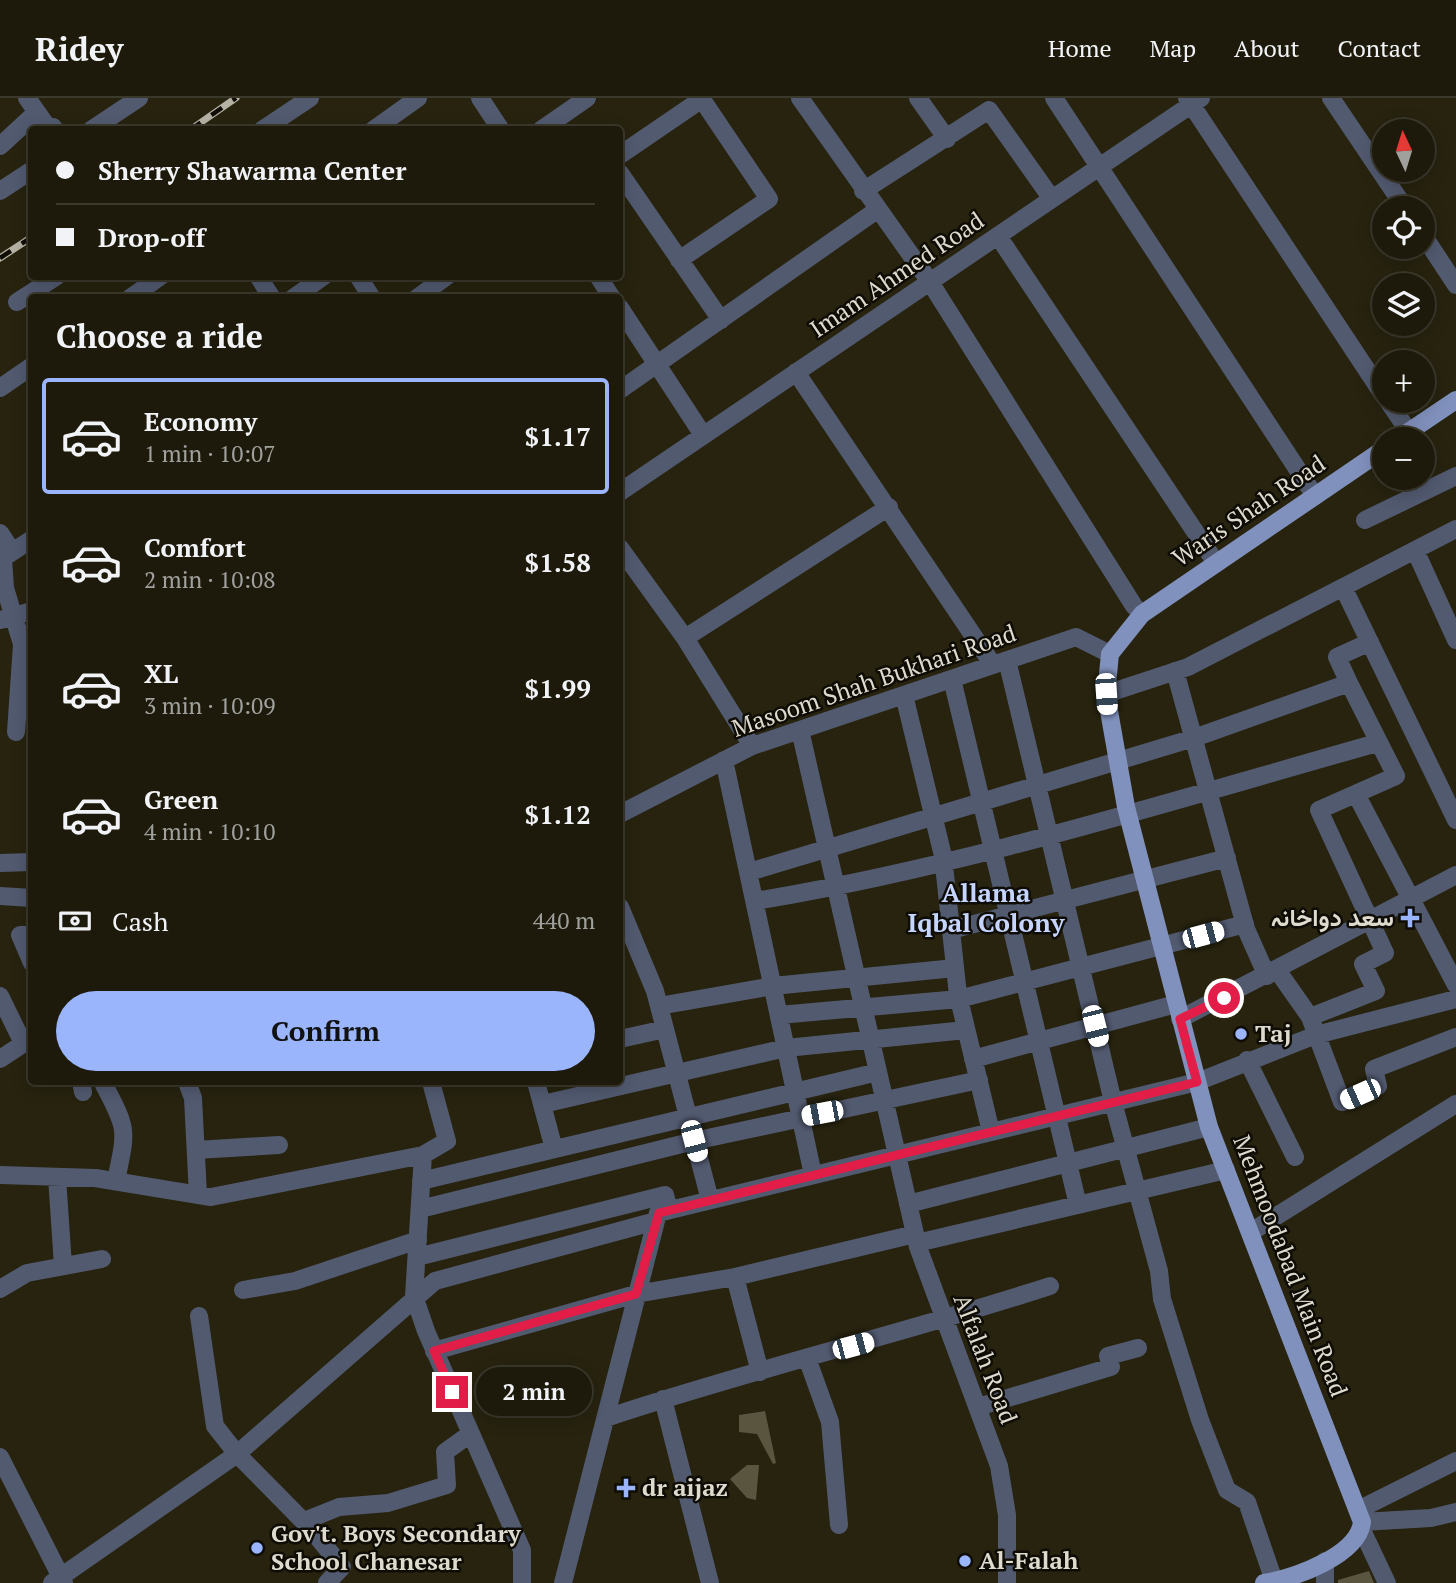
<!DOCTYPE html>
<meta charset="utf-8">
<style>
:root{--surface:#1d1a0b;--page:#252314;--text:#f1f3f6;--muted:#a0a19d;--line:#3b382c;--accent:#9bb5fd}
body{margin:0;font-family:"PT Serif",Vazirmatn,serif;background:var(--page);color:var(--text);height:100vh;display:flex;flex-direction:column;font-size:26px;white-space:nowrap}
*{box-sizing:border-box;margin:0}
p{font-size:23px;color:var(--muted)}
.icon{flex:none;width:38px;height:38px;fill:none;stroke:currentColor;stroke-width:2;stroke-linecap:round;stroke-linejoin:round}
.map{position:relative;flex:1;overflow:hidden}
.sheet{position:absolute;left:28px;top:196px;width:595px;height:791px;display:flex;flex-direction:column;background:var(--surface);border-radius:7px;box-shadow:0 4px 18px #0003,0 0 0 2px var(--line)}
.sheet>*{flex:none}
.guide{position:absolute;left:28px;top:28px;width:595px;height:154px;border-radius:7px;box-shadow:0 4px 18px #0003,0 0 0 2px var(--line);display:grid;align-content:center;height:154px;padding:0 28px;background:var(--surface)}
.needle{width:46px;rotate:356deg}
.controls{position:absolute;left:1372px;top:21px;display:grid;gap:14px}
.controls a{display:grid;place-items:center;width:63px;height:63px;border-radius:50%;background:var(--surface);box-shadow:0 4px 18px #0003,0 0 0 2px var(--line);font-size:35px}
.end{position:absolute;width:32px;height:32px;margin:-16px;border:9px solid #e11d48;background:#fff;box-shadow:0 0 0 4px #fff}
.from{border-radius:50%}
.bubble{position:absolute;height:49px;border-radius:24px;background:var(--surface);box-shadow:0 4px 18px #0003,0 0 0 2px var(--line);font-size:23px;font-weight:700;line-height:49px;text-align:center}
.car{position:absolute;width:21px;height:42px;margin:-21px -10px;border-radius:9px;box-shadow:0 0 5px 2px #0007;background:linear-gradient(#fff 24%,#345 0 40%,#fff 0 76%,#345 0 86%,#fff 0)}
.guide b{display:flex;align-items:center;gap:24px;height:66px;font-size:26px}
.guide b+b{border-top:2px solid var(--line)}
.guide i{width:18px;height:18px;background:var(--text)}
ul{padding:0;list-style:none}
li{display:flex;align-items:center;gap:21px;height:116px;margin:0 14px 10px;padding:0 14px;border:4px solid transparent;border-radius:7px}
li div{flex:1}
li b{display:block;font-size:26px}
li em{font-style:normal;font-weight:700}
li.current{border-color:var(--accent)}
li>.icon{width:63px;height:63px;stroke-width:1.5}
h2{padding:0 28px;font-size:32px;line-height:84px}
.pay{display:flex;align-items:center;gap:18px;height:77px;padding:0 28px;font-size:26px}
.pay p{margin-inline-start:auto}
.action{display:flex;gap:14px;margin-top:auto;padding:14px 28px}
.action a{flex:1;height:80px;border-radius:42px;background:var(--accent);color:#111;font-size:28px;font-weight:700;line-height:80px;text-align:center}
header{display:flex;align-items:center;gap:42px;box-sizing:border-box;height:98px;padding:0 35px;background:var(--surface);border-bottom:2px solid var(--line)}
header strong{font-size:33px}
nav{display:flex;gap:38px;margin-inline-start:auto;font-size:24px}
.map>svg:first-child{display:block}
.building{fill:#5a553f}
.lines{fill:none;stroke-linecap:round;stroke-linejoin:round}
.minor{stroke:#525a70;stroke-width:18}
.major{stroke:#8191bd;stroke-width:18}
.rail-casing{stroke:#b6b3a5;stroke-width:7}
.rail{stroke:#0e0c05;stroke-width:4.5;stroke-dasharray:13;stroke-linecap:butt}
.route{stroke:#e11d48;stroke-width:9}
.poi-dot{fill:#9bb5fd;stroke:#0e0c05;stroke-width:2.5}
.labels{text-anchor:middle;stroke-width:5;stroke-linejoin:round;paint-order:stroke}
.street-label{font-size:24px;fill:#dedbce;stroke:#0e0c05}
.poi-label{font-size:24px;font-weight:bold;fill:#dedbce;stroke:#0e0c05;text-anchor:start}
.neighbourhood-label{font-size:26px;font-weight:bold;fill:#c5d5ff;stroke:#0e0c05}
</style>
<header>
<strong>Ridey</strong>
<nav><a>Home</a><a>Map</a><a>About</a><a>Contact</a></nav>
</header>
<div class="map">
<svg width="1456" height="1485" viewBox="0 0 1456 1485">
<rect width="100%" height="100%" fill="#27230f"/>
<!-- building -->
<path class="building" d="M765,1313l11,52 -3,1 -16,-30 -18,-2v-17z
M747,1367h12l-3,35 -9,-2 -17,-19z
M1369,1473l5,12h-36v-3z"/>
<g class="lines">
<!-- minor -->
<path class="minor" d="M27,0l22,31 4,-2 2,3
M480,0l21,32
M800,0l130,184 204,324 8,8
M918,0l29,41
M1054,0l261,398
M1187,0l197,298
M1331,0l74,110
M91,32l48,-32
M262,32l48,-32
M373,32l45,-32
M541,32l46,-32
M0,48l37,-34
M620,57l82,-56
M620,75l101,147
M0,93l32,-21
M863,93l126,-81 63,89
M1423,137l33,50
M998,138l218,327
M679,162l90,-61 -68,-101
M258,178l14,22
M358,178l14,22
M598,178l14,22
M130,200l31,-22
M293,200l31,-22
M417,200l30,-22
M17,204l40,-26
M620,210l83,127
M796,274l197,293
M0,290l32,-22
M620,292l257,-180
M1388,303l21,31
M620,394l581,-394
M1365,422l91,-44
M0,435l12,18
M620,450l65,90 67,108
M1415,452l41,90
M1343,489l113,233
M0,522l32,-9
M685,540l204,-131
M1007,562l106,442 46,169 3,28 38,121 27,70 20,12 27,79
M1175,573l71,258 21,47
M952,581l126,526
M1106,596l82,-27 268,-138
M904,597l39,161 15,139 33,137
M800,632l118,517 81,219 8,49v68
M16,634l6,-88 -17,-56 -2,-30 29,-19
M724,662l89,415
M1356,696l100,191
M620,716l132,-68 324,-109 34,17
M0,765l32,-1
M749,774l445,-134 155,-55 -12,-26 33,-15
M0,798l32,2
M755,803c211,-35 416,-100 622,-158
M620,809l35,84 55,209
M951,832l276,-72
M32,837h-12l12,28
M1277,872l33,47 32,85 36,-16 -4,-17 82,-32
M0,898l23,47
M659,908l114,-20 182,-18
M779,917l180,-16 286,-75
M1310,919l66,-26 -13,-27 22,-11 -66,-143 77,-34 -47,-93
M1180,921l276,-144
M620,941l45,-10
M0,961l32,-21
M973,961l203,-55
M1247,962l48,97
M81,984l2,10
M187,984l6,16 5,97
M431,984l16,59 -24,14 -9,141 12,35 96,219v33
M536,984l18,67
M104,987c25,46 22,46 12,96
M543,1006l243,-56 180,-18
M196,1052l83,-5
M0,1077l95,3 116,19 212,-42
M57,1079l6,89
M421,1083l457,-109
M908,1106l301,-77
M420,1111l274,-68 285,-61
M1251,1134l205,-128
M917,1145l309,-73
M417,1159l248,-62 4,15
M735,1179l25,95
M0,1191l27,-16 75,-14
M243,1192l52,-9 123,-41
M199,1218l16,110 22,28 74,75 31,38 -15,16
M434,1253l202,-57 99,-17 180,-43
M807,1260l23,64 9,103
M663,1301l47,184
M978,1309l133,-40 -3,-11 30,-8
M606,1320c146,-49 297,-84 444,-132
M0,1359l64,126
M1358,1412l98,-49
M304,1423l35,-14 49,-4 59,-18 -2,-33 25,-18
M1362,1424l69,-4 25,-6
M1361,1430l26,55
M1325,1463v22
M52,1485l185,-129 198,-173 221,-60
M563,1485l95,-370 539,-131 119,-47 140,-36"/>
<!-- major -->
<path class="major" d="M1398,341l58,-39
M1264,1485c30,-5 94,-27 98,-61l-153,-395 -83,-320 -20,-113 4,-40 32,-40 242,-165"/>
<defs>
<path id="rail" d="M190,32l46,-32
M0,160l32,-21"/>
</defs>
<!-- rail casing -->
<use href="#rail" class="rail-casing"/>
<!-- rail -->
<use href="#rail" class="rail"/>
</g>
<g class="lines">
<!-- route -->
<path class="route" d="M452,1294l-18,-41 202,-57 23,-81 538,-131 -17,-63 44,-21"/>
</g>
<!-- markers -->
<g class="poi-dot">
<path d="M1406.5 809.5h7v7h7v7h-7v7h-7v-7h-7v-7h7z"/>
<circle cx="1241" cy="936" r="7"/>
<path d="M622.5 1379.5h7v7h7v7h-7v7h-7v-7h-7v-7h7z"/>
<circle cx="257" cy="1450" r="7"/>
<circle cx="965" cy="1463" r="7"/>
</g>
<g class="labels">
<!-- street labels -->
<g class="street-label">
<text transform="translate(897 177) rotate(-34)" y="8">Imam Ahmed Road</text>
<text transform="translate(1249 413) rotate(-34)" y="8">Waris Shah Road</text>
<text transform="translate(874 583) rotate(-19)" y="8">Masoom Shah Bukhari Road</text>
<text transform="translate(1290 1168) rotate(69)" y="8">Mehmoodabad Main Road</text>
<text transform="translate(985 1261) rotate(69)" y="8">Alfalah Road</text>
</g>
<!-- poi labels -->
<g class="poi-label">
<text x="1394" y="828" text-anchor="end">سعد دواخانہ</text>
<text x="1255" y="944">Taj</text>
<text x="642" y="1398">dr aijaz</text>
<text x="271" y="1444">Gov't. Boys Secondary<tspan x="271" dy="28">School Chanesar</tspan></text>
<text x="979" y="1471">Al-Falah</text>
</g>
<!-- neighbourhood labels -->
<g class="neighbourhood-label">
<text x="986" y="804">Allama<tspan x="986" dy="30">Iqbal Colony</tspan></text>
</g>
</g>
</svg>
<div class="controls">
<a><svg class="needle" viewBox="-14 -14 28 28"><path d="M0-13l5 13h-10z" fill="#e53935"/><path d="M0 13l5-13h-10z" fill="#a0a19d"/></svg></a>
<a><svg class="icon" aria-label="locate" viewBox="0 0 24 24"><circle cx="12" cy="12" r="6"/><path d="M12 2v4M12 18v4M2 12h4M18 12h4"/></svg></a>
<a><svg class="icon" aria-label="layers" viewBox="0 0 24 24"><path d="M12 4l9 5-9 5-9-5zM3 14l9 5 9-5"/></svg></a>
<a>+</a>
<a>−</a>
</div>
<i class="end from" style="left:1224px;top:900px"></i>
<i class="end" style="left:452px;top:1294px"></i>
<div class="bubble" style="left:476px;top:1269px;width:116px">2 min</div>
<i class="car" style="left:1106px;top:596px;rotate:176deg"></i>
<i class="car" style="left:1203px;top:837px;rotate:75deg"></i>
<i class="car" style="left:1095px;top:928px;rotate:166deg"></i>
<i class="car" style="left:1360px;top:996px;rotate:246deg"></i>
<i class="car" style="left:822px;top:1015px;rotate:259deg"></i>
<i class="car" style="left:694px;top:1043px;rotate:165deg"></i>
<i class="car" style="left:853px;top:1248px;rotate:75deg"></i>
<div class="guide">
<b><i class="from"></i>Sherry Shawarma Center</b>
<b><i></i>Drop-off</b>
</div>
<section class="sheet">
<h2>Choose a ride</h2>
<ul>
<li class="current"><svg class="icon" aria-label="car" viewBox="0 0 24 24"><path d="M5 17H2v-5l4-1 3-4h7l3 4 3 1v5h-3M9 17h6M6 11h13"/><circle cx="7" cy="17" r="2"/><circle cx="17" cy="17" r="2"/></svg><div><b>Economy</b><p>1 min · 10:07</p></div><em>$1.17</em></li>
<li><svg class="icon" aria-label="car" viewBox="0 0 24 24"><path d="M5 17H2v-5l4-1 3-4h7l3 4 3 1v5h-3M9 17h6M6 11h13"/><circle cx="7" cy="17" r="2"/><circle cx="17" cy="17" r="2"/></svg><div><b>Comfort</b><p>2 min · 10:08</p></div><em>$1.58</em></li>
<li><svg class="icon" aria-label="car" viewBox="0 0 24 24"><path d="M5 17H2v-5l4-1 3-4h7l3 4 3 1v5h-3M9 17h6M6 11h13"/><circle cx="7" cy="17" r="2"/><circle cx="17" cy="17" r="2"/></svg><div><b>XL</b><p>3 min · 10:09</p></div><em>$1.99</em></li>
<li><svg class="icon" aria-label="car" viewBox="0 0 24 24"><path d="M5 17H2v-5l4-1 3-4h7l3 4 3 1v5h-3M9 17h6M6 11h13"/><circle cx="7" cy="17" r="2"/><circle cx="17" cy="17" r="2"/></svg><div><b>Green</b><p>4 min · 10:10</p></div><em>$1.12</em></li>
</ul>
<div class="pay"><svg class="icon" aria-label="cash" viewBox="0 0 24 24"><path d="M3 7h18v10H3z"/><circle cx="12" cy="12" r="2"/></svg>Cash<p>440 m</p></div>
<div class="action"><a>Confirm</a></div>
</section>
</div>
